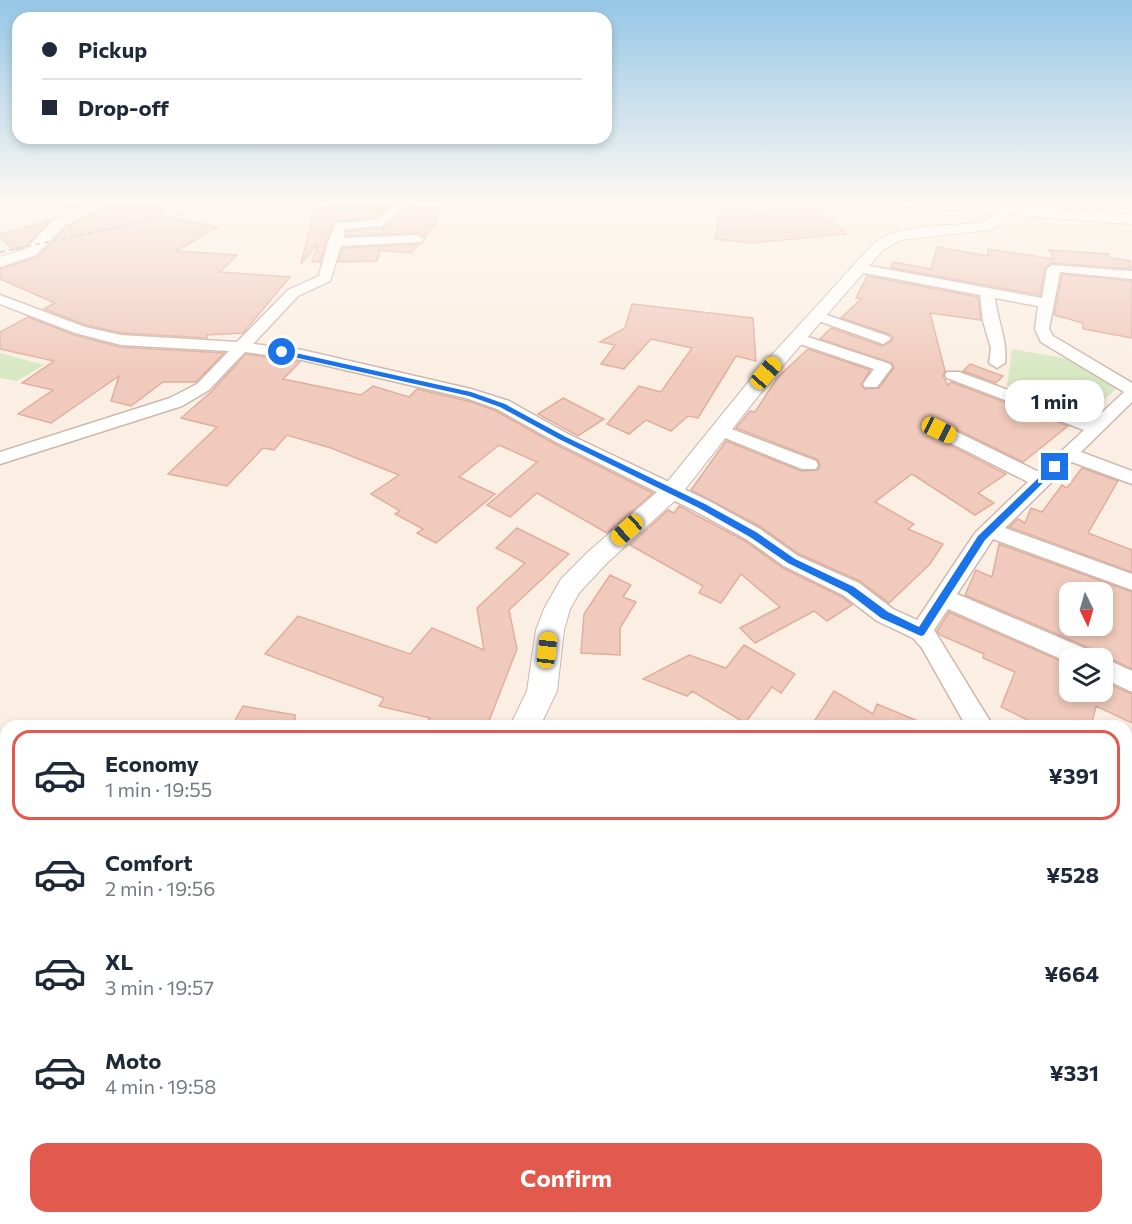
<!DOCTYPE html>
<meta charset="utf-8">
<style>
:root{--surface:#fff;--page:#f2f2f3;--text:#1f2937;--muted:#747a83;--line:#e0e1e3;--accent:#e15a4d}
body{margin:0;font-family:Commissioner,sans-serif;background:var(--page);color:var(--text);height:100vh;display:flex;flex-direction:column;font-size:22px;white-space:nowrap}
*{box-sizing:border-box;margin:0}
p{font-size:20px;color:var(--muted)}
.icon{flex:none;width:33px;height:33px;fill:none;stroke:currentColor;stroke-width:2;stroke-linecap:round;stroke-linejoin:round}
.map{position:relative;flex:1;overflow:hidden}
.drawer{position:absolute;left:0px;top:720px;width:1132px;height:504px;display:flex;flex-direction:column;background:var(--surface);border-radius:18px 18px 0 0;box-shadow:0 3px 9px #0003}
.drawer>*{flex:none}
.banner{position:absolute;left:12px;top:12px;width:600px;height:132px;border-radius:18px;box-shadow:0 3px 9px #0003;display:grid;align-content:center;height:132px;padding:0 30px;background:var(--surface)}
.needle{width:39px;rotate:175deg}
.tools{position:absolute;left:1059px;top:582px;display:grid;gap:12px}
.tools a{display:grid;place-items:center;width:54px;height:54px;border-radius:12px;background:var(--surface);box-shadow:0 3px 9px #0003;font-size:30px}
.end{position:absolute;width:27px;height:27px;margin:-14px;border:8px solid #1a73e8;background:#fff;box-shadow:0 0 0 3px #fff}
.from{border-radius:50%}
.bubble{position:absolute;height:42px;border-radius:18px;background:var(--surface);box-shadow:0 3px 9px #0003;font-size:20px;font-weight:700;line-height:42px;text-align:center}
.car{position:absolute;width:18px;height:36px;margin:-18px -9px;border-radius:8px;box-shadow:0 0 4px 2px #0007;background:linear-gradient(#f5c518 24%,#345 0 40%,#f5c518 0 76%,#345 0 86%,#f5c518 0)}
.banner b{display:flex;align-items:center;gap:21px;height:57px;font-size:22px}
.banner b+b{border-top:2px solid var(--line)}
.banner i{width:15px;height:15px;background:var(--text)}
ul{padding:10px 0 0;list-style:none}
li{display:flex;align-items:center;gap:18px;height:90px;margin:0 12px 9px;padding:0 18px;border:3px solid transparent;border-radius:18px}
li div{flex:1}
li b{display:block;font-size:22px}
li em{font-style:normal;font-weight:700}
li.selected{border-color:var(--accent)}
li>.icon{width:54px;height:54px;stroke-width:1.5}
.primary-button{display:flex;gap:12px;margin-top:auto;padding:12px 30px}
.primary-button a{flex:1;height:69px;border-radius:18px;background:var(--accent);color:#fff;font-size:24px;font-weight:700;line-height:69px;text-align:center}
.map>svg:first-child{display:block}
.green{fill:#d7e8c3}
.building{fill:#f0cabc;stroke:#e1ae9d;stroke-width:1.5;fill-rule:evenodd}
.lines{fill:none;stroke-linecap:round;stroke-linejoin:round}
.minor-casing{stroke:#ceb7ad;stroke-width:3}
.tertiary-casing{stroke:#ceb7ad;stroke-width:2}
.secondary-casing{stroke:#d1b6ab;stroke-width:2}
.minor{fill:#fff;fill-rule:evenodd}
.tertiary{fill:#fff;fill-rule:evenodd}
.secondary{fill:#fff;fill-rule:evenodd}
.rail{stroke:#b0a3c4;stroke-width:2;stroke-dasharray:5 4;stroke-linecap:butt}
.route{fill:#1a73e8}
</style>
<div class="map">
<svg width="1132" height="1224" viewBox="0 0 1132 1224">
<rect width="100%" height="100%" fill="#fbefe3"/>
<!-- green -->
<path class="green" d="M1012,349l57,10 48,29 -32,29 -78,-31z
M0,353l44,12 -27,16 -17,-3z"/>
<!-- building -->
<path class="building" d="M54,201h35l-18,8 -17,-6z
M115,201h18v4l23,-4 9,15 53,11 -42,24 61,4 -17,17 70,5 -47,56 -36,2v3l-86,-5 -35,-8 -42,-16 11,-6 -55,-24v-10l37,-12 28,-29z
M352,201h43l-21,17 -38,3 -10,20 -6,21h-8l6,-19 -17,21 14,-56 20,-5z
M412,206h29l-5,18 -11,13 -7,-4 -72,3 1,-5 36,-3z
M815,208l32,26 -95,9 -37,-4 5,-30 37,3z
M51,220l-26,27 -10,3 -15,-12v-4z
M419,244l-8,9 -31,-3 -3,11 -39,1 5,-14z
M937,247l51,9v-7l66,10 -5,-9 60,4 -2,3 23,4 1,8 -79,-6 -7,6 -5,26 -149,-27 2,-6 38,7z
M1062,274l70,7v57l-49,-9v-6l-29,-8z
M867,276l111,21 3,23 -51,-7 15,58 -2,5 5,9 3,-3 117,44 -45,36 -77,-38 -15,1 -3,5 4,6 74,38 -28,19 16,10 -19,12 -63,-41 -37,28 39,22 -6,5 35,15 -13,20 -41,39 -29,-22 -61,-27 -38,-27 -70,-37 35,-49 75,30 17,-1 2,-6 -3,-5 -81,-31 14,-17 5,1 23,-35 30,-28 62,21 -9,15 4,4 14,-1 15,-20 -2,-5 -72,-24 11,-11 51,18 10,-5 1,-4 -4,-3 -48,-16 20,-19 -5,-1z
M632,304l121,14 3,43 -20,-5 -38,62 -10,-2 -17,15 -25,-11 -17,14 -22,-10 32,-38 22,6 31,-44 -41,-9 -27,30 -23,-5 14,-19 -15,-3 25,-14z
M28,317l46,18 46,12 104,6 -28,29h-33l-32,24 -20,-5 8,-25 -68,47 -33,-9 35,-24 -31,-7 32,-22 -54,-12v-17z
M246,354l54,8 -17,17 78,16 12,-9 36,11 8,-8 55,13 24,9 59,33 98,49 -46,40 -70,-40 -27,24 -23,-12 50,-43 -38,-17 -40,32 36,17 -59,49 -19,-10 6,-4 -28,-15 5,-3 -29,-17 28,-19 -68,-27 -44,-13 -13,15 -11,-2 -36,38 -59,-12 49,-47 -36,-9 30,-26z
M970,364l33,12 -7,7 -33,-12z
M563,398l41,21 -26,17 -40,-22z
M1082,468l36,13 -30,52 44,17v22l-123,-45 9,-8 7,4 6,-15 11,4 20,-27 5,3z
M679,506l66,35 38,27 59,29 10,8 -25,16 -13,-10 -59,32 -15,-15 40,-21 -39,-33 -20,29 -22,-10 4,-7 -73,-41 38,-35 6,3z
M517,528l52,26 -60,56 8,39 -30,77h-63l6,-8 -51,-12 5,-8 -119,-44 33,-38 112,38 22,-26 52,22 -7,-42 48,-45 -29,-15z
M999,544l133,48v77l-29,-14 -6,1 -5,-7 -127,-54 11,-25 16,7zM1070,592h32v34h-32z
M610,575l21,10 -8,12 13,5 -16,26v27l-39,-2 3,-39z
M949,612l121,53v27h32v-11l30,13v29l-36,-17 -5,20h-51l-39,-19 14,-35 -32,-14 1,-4 -44,-19 -3,-4z
M744,645l51,29 -14,19 -9,-6 -27,36 -53,-32 -5,5 -44,-17 46,-24 37,13z
M834,691l39,23 4,-10 53,22h-119z
M243,706l52,9v11h-63z"/>
<g class="lines">
<defs>
<path id="minor" d="M401,201h13l-32,25 -37,3 -2,9 75,-3 6,4 -2,3 -81,4 -11,35 -32,15 -45,48 49,6 169,39 38,12 59,33 141,67 51,28 38,27 61,27 34,26 24,11 58,-87 53,-51 -95,-48 -3,-4 3,-4h12l94,46 45,-42 -137,-52 -2,-3 2,-3h12l134,49 31,-29 -83,-50 -6,-13 3,-23 -43,-8c2,22 13,43 10,65l-8,5 -8,-5 2,-15 -8,-27 -3,-26 -121,-23 -7,-4 7,-4 183,34 5,-29 5,-4 80,6v8l-72,-7 -11,57 4,7 79,47v19l-51,50 51,19v13l-60,-22 -67,66 127,46v16l-139,-51 -36,55 134,57 4,7h-25v5l-122,-54 -14,21 59,96h-27l-44,-78 -9,-10 -36,-17 -34,-26 -59,-29 -38,-27 -51,-28 -139,-69 -59,-33 -31,-11 -164,-38 -57,-8 -36,38 -27,16 -182,58v-12l170,-54 27,-14 32,-33 -108,-6 -46,-12 -75,-29v-9l85,32 36,8 116,7 51,-52 31,-14 9,-34 8,-19 39,-3z
M818,312l70,24 3,3 -8,5 -5,-2 -65,-23 -2,-3z
M796,333l94,31 2,3 -15,20h-12l-2,-3 11,-15 -83,-28 -3,-3 3,-3z
M721,425l95,36 2,4 -2,4h-14l-87,-35 -3,-4 3,-4z
M1102,657l30,14v21l-30,-14v-20h-4z
M1126,951l6,2v38l-6,-2z"/>
<path id="tertiary" d="M94,201h19l-49,25 -28,29 -36,12v-10l26,-8 28,-29z
M1007,201h15l-23,24 -10,5 -88,10 -17,9 -111,128 -93,119 -73,67 -28,30 -9,16 -6,21 -7,61 -17,35h-30l17,-35 9,-61 8,-21 17,-30 28,-28 75,-65 95,-117 115,-126c24,-19 76,-17 107,-20l8,-4z
M189,1218h48l-2,6h-48z"/>
<path id="secondary" d="M885,201h69l178,13v10l-239,-18z"/>
</defs>
<!-- minor casing -->
<use href="#minor" class="minor-casing"/>
<!-- tertiary casing -->
<use href="#tertiary" class="tertiary-casing"/>
<!-- secondary casing -->
<use href="#secondary" class="secondary-casing"/>
<!-- minor -->
<use href="#minor" class="minor"/>
<!-- tertiary -->
<use href="#tertiary" class="tertiary"/>
<!-- secondary -->
<use href="#secondary" class="secondary"/>
<!-- rail -->
<path class="rail" d="M0,252l242,-51"/>
</g>
<!-- sky -->
<linearGradient id="sky" x2="0" y2="1"><stop stop-color="#95c7e6"/><stop offset="0.54" stop-color="#fdf8f2"/><stop offset="1" stop-color="#fdf8f2" stop-opacity="0"/></linearGradient>
<rect width="1132" height="372" fill="url(#sky)"/>
<!-- route -->
<path class="route" d="M282,350l189,42 34,12 59,32 141,68 51,28 39,27 59,28 34,25 31,15 59,-91 74,-71 7,2 -74,73 -61,95 -3,1 -40,-18 -34,-26 -59,-29 -38,-26 -51,-29 -140,-69 -59,-32 -31,-11 -189,-42z"/>
</svg>
<div class="tools">
<a><svg class="needle" viewBox="-14 -14 28 28"><path d="M0-13l5 13h-10z" fill="#e53935"/><path d="M0 13l5-13h-10z" fill="#747a83"/></svg></a>
<a><svg class="icon" aria-label="layers" viewBox="0 0 24 24"><path d="M12 4l9 5-9 5-9-5zM3 14l9 5 9-5"/></svg></a>
</div>
<i class="end from" style="left:282px;top:352px"></i>
<i class="end" style="left:1055px;top:467px"></i>
<div class="bubble" style="left:1005px;top:380px;width:99px">1 min</div>
<i class="car" style="left:766px;top:373px;rotate:41deg"></i>
<i class="car" style="left:939px;top:430px;rotate:116deg"></i>
<i class="car" style="left:627px;top:530px;rotate:228deg"></i>
<i class="car" style="left:547px;top:650px;rotate:7deg"></i>
<div class="banner">
<b><i class="from"></i>Pickup</b>
<b><i></i>Drop-off</b>
</div>
<section class="drawer">
<ul>
<li class="selected"><svg class="icon" aria-label="car" viewBox="0 0 24 24"><path d="M5 17H2v-5l4-1 3-4h7l3 4 3 1v5h-3M9 17h6M6 11h13"/><circle cx="7" cy="17" r="2"/><circle cx="17" cy="17" r="2"/></svg><div><b>Economy</b><p>1 min · 19:55</p></div><em>¥391</em></li>
<li><svg class="icon" aria-label="car" viewBox="0 0 24 24"><path d="M5 17H2v-5l4-1 3-4h7l3 4 3 1v5h-3M9 17h6M6 11h13"/><circle cx="7" cy="17" r="2"/><circle cx="17" cy="17" r="2"/></svg><div><b>Comfort</b><p>2 min · 19:56</p></div><em>¥528</em></li>
<li><svg class="icon" aria-label="car" viewBox="0 0 24 24"><path d="M5 17H2v-5l4-1 3-4h7l3 4 3 1v5h-3M9 17h6M6 11h13"/><circle cx="7" cy="17" r="2"/><circle cx="17" cy="17" r="2"/></svg><div><b>XL</b><p>3 min · 19:57</p></div><em>¥664</em></li>
<li><svg class="icon" aria-label="car" viewBox="0 0 24 24"><path d="M5 17H2v-5l4-1 3-4h7l3 4 3 1v5h-3M9 17h6M6 11h13"/><circle cx="7" cy="17" r="2"/><circle cx="17" cy="17" r="2"/></svg><div><b>Moto</b><p>4 min · 19:58</p></div><em>¥331</em></li>
</ul>
<div class="primary-button"><a>Confirm</a></div>
</section>
</div>
